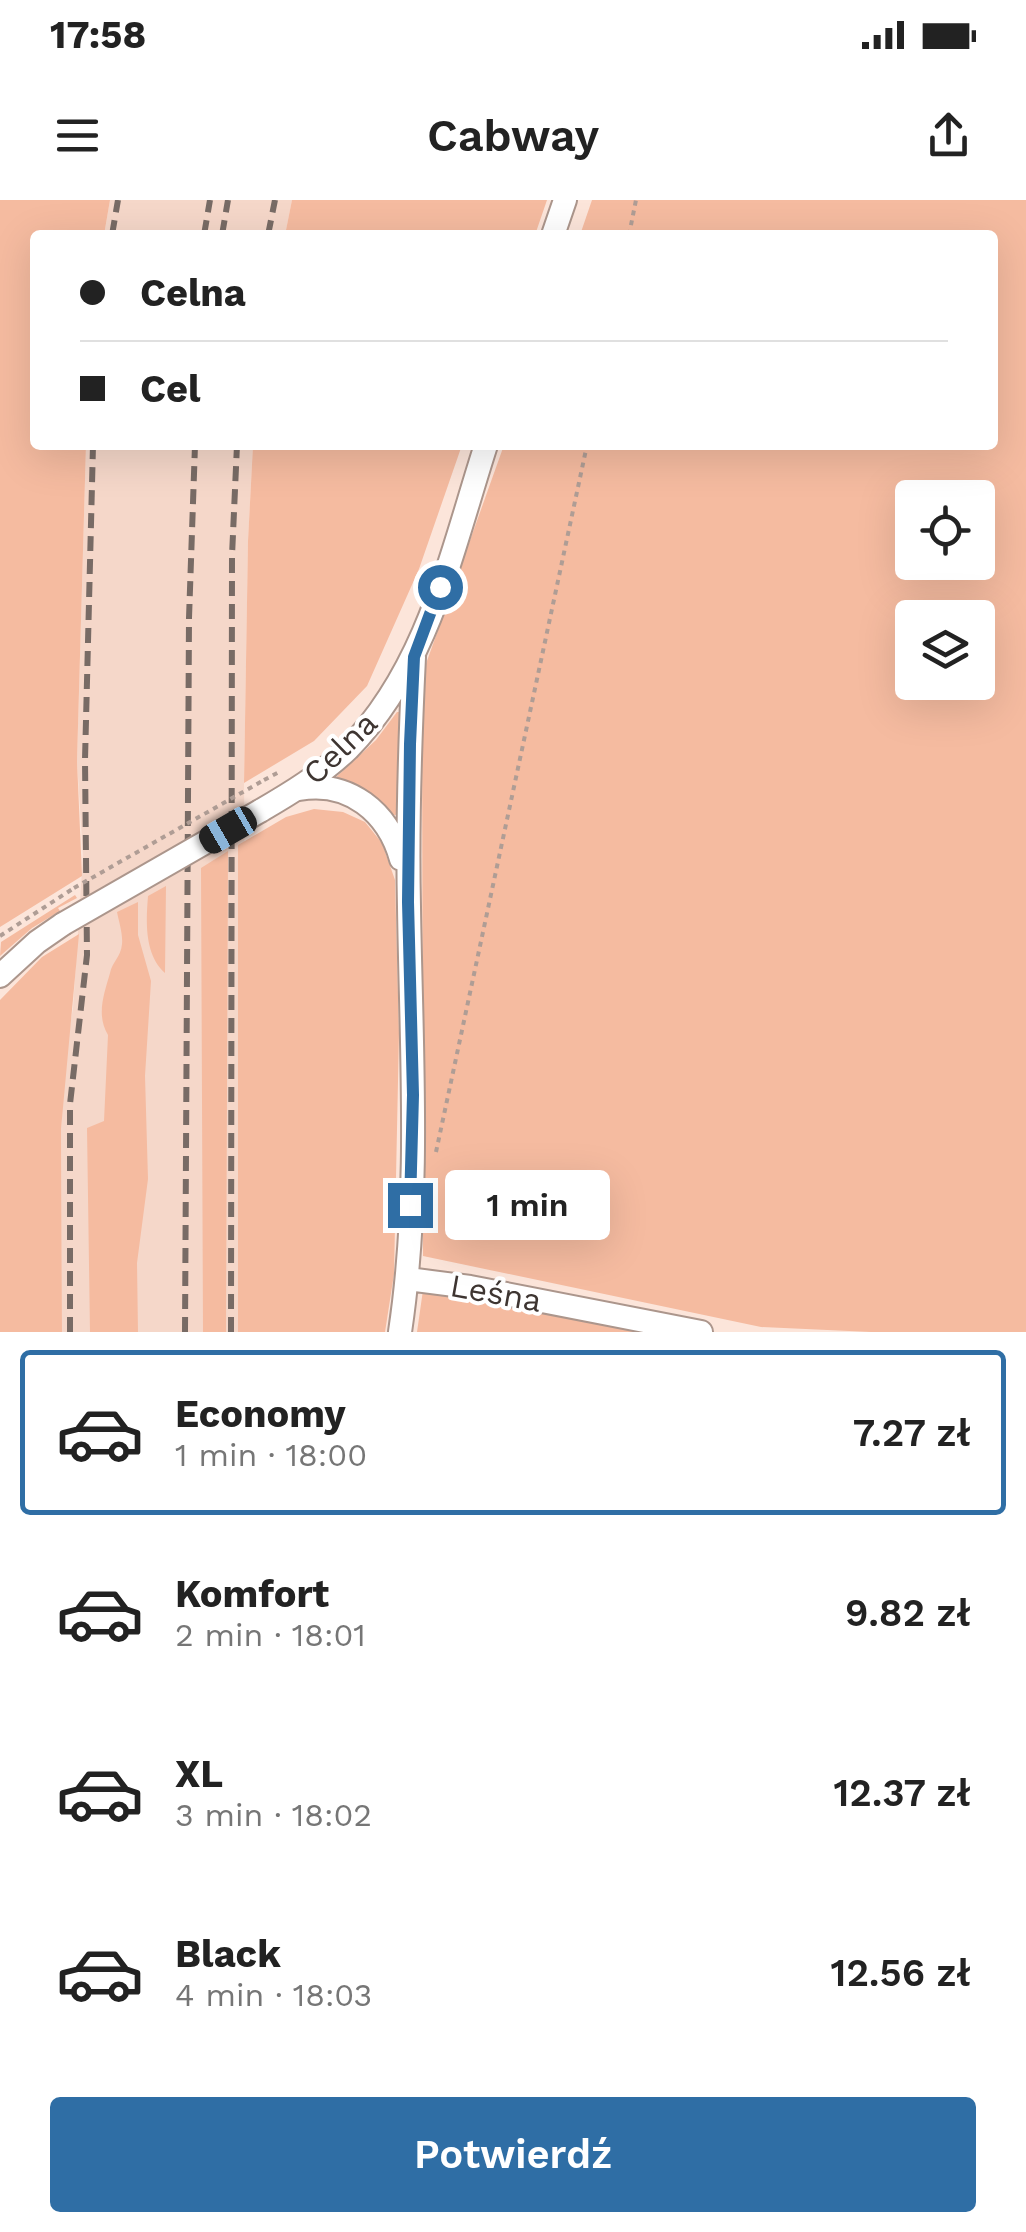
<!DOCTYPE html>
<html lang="pl">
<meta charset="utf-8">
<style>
:root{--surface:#fff;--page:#f6f6f6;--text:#222;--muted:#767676;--line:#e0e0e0;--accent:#2f6ea5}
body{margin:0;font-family:"Work Sans",sans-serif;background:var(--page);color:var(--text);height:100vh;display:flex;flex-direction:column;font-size:38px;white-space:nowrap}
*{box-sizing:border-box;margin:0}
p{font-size:32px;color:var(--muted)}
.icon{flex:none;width:55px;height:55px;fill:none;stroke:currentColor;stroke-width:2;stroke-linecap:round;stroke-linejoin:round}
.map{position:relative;height:1132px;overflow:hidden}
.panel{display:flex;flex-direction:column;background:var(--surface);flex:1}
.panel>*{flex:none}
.guide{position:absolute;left:30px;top:30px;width:968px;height:220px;border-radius:10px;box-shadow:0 10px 40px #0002;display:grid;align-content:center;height:220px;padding:0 50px;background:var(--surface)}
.tools{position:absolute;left:895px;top:280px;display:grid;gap:20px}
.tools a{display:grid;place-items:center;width:100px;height:100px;border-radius:10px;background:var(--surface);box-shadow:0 10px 40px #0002;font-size:50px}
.end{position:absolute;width:45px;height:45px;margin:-22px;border:12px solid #2f6ea5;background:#fff;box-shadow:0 0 0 5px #fff}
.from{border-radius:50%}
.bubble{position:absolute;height:70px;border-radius:10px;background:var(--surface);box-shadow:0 10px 40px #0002;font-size:32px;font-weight:600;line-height:70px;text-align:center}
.car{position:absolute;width:30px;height:60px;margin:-30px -15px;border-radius:12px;box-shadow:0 0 8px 2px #0007;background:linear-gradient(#222 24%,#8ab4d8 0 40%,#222 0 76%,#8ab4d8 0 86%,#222 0)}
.guide b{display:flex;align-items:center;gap:35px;height:95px;font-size:38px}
.guide b+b{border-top:2px solid var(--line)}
.guide i{width:25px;height:25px;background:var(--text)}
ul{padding:18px 0 0;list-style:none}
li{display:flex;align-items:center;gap:30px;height:165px;margin:0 20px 15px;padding:0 30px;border:5px solid transparent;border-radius:10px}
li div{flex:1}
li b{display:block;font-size:38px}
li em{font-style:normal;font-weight:600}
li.on{border-color:var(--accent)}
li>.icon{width:90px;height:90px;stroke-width:1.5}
.button{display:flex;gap:20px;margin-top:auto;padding:20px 50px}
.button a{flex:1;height:115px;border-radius:10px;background:var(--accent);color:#fff;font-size:40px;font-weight:600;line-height:115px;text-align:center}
.status{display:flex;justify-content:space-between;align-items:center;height:70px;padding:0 50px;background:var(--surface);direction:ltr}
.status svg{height:28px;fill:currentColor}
header{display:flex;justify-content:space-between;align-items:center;height:130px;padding:0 50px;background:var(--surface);font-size:45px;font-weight:600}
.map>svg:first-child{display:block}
.built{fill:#f5d7c9}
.green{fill:#f5bba0;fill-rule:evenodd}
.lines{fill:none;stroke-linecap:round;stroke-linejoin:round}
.minor-casing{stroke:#ac968c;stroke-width:26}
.path{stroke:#af9d95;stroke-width:4;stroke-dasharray:5 5;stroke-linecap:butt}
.minor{stroke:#fff;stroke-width:22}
.rail{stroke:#786b65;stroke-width:6;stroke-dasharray:15 8;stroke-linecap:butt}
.minor-bridge-casing{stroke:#ac968c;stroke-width:26;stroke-linecap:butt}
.path-bridge{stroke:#af9d95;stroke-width:4;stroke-dasharray:5 5;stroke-linecap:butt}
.minor-bridge{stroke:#fff;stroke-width:22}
.route{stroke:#2f6ea5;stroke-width:12}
.labels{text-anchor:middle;stroke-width:8;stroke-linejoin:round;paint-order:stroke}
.street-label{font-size:32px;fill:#3e3531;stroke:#fff}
</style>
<div class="status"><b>17:58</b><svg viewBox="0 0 49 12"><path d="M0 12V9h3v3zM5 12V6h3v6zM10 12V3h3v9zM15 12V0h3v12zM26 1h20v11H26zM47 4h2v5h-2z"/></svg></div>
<header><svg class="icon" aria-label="menu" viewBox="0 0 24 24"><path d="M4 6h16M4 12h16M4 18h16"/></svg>Cabway<svg class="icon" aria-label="share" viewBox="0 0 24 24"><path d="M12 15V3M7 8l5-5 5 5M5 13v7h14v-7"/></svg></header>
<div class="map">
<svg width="1026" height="1132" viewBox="0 0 1026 1132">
<rect width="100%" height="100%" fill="#fce5da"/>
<!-- built -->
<path class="built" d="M110,0h182l-7,35h-181z
M86,245h167l-5,96 -4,242 4,549h-186l-1,-203 4,-72 8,-49 10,-153 -6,-94z"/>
<!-- green -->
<path class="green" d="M0,0h110l-6,35h-69v210h51l-9,316 5,115 -82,51z
M292,0h255l-12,35h-250z
M592,0h434v1132h-155l-110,-5 -338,-71 -1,-581 82,-230h488v-210h-412zM912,298h66v64h-66zM912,418h66v64h-66z
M253,245h209l-43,124 -52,117 -53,55 -70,42 4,-242z
M397,512h3l-1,102 -8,2 -58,-36 43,-40z
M314,609l29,3 22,10 17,21 13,37 4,153 -5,241 -9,58h-147v-487l48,-28z
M228,651l-2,481h-23l-2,-464z
M166,686l-1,87c-21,-19 -19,-52 -17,-77z
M75,695l2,3 -19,10 2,3 -28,17 -32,28 1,-14z
M138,702v33l13,46 -6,95 3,103 -11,84 1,69h-48l-3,-204 17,-7 4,-86c-12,-20 -4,-41 2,-62 2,-11 11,-16 12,-29 1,-10 -3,-22 -5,-32z
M79,734l-18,195 1,203h-62v-332l42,-43z
M423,1090l218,42h-224z"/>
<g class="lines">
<defs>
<path id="minor" d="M553,35l12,-35
M299,589c50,-9 89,23 102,70
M260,611c31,-18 62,-37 88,-62 80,-81 104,-199 138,-304
M0,776l37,-34 26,-18
M408,1079l62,8 231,45
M400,1132c21,-140 11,-284 9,-425 -2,-83 1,-167 5,-250"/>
</defs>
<!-- minor casing -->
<use href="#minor" class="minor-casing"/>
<!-- path -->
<path class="path" d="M629,35l7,-35
M264,580l17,-9
M0,736l74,-48
M436,952l151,-707"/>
<!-- minor -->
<use href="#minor" class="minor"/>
<!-- rail -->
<path class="rail" d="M112,35l6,-35
M204,35l6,-35
M222,35l6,-35
M268,35l7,-35
M70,1132v-228l17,-149 -2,-195 8,-315
M185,1132l4,-714 6,-173
M231,1132l1,-776 5,-111"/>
<defs>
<path id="minor-bridge" d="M63,724l197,-113"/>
</defs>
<!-- minor-bridge casing -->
<use href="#minor-bridge" class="minor-bridge-casing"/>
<!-- path-bridge -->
<path class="path-bridge" d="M74,688l190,-108"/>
<!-- minor-bridge -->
<use href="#minor-bridge" class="minor-bridge"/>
</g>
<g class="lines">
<!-- route -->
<path class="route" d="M410,1005l3,-110 -5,-193 2,-158 4,-87 26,-70"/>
</g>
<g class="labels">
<!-- street labels -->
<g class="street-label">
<text transform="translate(340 548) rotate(-44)" y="11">Celna</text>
<text transform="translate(496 1093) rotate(10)" y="11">Leśna</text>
</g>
</g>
</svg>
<div class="tools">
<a><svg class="icon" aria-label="locate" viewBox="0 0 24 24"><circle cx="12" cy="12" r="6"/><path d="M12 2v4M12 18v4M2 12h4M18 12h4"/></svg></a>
<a><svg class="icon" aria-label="layers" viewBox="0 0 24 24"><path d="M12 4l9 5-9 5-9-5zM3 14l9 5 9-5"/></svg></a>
</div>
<i class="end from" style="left:440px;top:387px"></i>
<i class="end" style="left:410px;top:1005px"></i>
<div class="bubble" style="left:445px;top:970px;width:165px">1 min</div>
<i class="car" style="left:228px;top:630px;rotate:240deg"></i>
<div class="guide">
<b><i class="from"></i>Celna</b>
<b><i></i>Cel</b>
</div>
</div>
<section class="panel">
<ul>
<li class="on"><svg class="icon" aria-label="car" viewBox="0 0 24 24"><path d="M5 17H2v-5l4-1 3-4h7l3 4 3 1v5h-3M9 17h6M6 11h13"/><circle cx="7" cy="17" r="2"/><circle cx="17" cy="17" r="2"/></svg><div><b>Economy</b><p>1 min · 18:00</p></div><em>7.27 zł</em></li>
<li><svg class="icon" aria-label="car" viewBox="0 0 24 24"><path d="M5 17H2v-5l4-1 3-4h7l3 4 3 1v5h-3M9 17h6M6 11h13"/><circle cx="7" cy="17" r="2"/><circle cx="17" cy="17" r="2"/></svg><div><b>Komfort</b><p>2 min · 18:01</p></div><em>9.82 zł</em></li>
<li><svg class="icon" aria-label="car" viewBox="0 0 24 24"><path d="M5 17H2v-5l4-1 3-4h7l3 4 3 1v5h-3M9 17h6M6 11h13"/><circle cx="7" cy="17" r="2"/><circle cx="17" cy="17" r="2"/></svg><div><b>XL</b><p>3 min · 18:02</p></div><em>12.37 zł</em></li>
<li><svg class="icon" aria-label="car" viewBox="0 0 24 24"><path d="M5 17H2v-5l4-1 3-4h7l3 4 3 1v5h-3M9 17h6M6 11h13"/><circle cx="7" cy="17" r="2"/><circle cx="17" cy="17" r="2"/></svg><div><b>Black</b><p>4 min · 18:03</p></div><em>12.56 zł</em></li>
</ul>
<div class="button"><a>Potwierdź</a></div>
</section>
